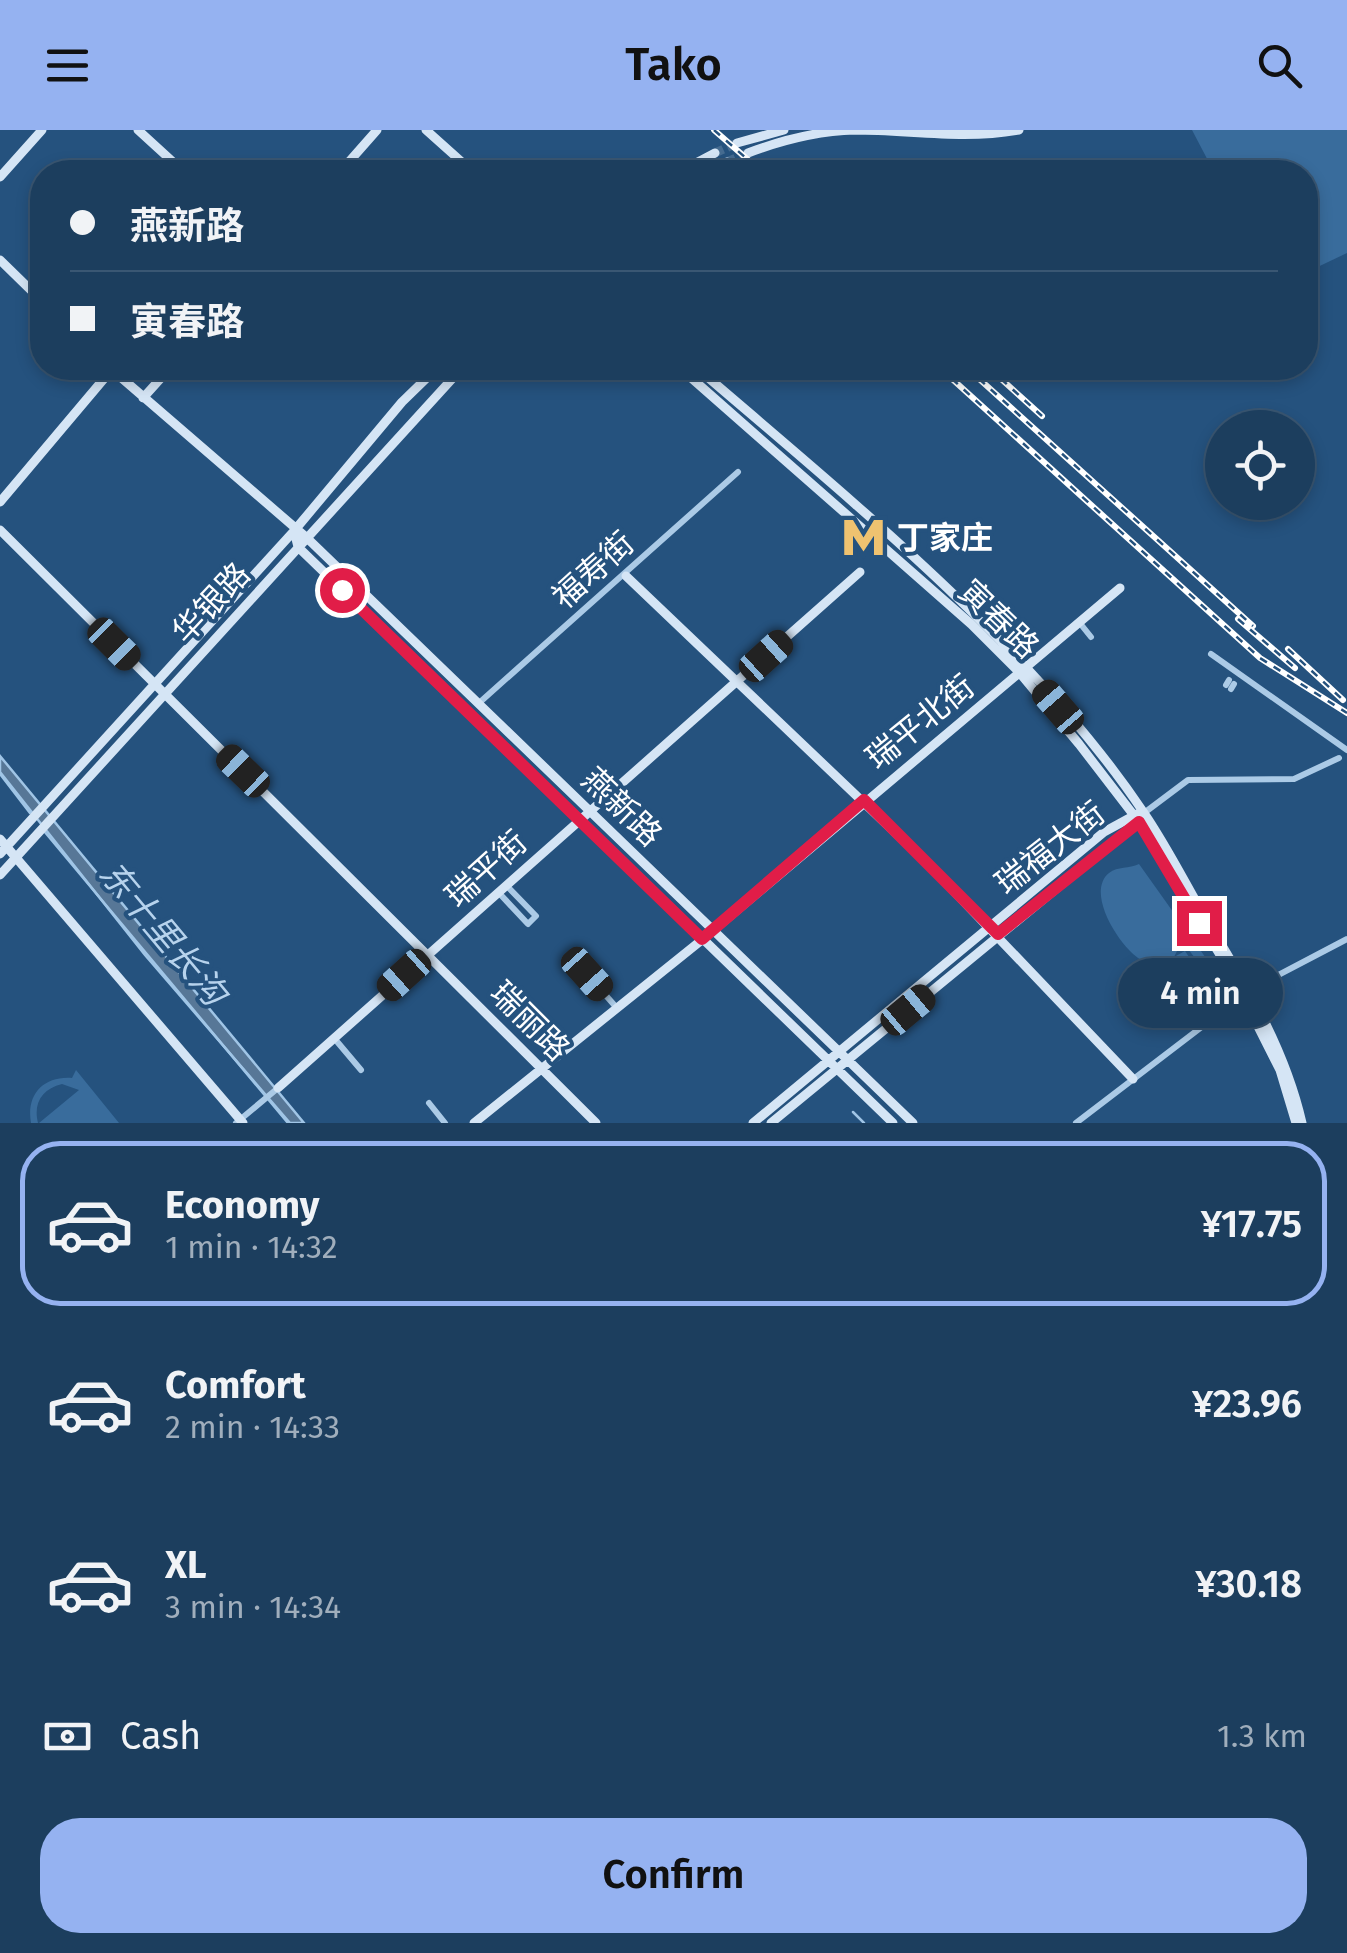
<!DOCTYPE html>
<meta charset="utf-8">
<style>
:root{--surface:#1c3e5e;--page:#254564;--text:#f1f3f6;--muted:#a0aebc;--line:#3a5773;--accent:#95b2f1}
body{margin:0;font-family:"Fira Sans","Noto Sans SC",sans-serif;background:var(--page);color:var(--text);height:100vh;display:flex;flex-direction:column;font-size:38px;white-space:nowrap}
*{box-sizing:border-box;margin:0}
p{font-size:32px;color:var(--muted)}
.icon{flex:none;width:55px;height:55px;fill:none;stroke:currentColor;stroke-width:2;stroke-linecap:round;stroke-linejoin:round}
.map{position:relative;height:993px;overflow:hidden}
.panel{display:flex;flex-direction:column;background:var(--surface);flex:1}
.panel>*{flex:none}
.top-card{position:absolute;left:30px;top:30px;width:1288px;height:220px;border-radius:40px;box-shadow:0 5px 15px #0003,0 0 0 2px var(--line);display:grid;align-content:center;height:220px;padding:0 40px;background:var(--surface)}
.fabs{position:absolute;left:1205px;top:280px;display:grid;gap:20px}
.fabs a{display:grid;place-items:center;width:110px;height:110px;border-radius:50%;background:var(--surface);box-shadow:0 5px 15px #0003,0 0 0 2px var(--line);font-size:50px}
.end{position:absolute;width:45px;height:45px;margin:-22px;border:12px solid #e11d48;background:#fff;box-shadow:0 0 0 5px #fff}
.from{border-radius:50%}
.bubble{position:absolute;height:70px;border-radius:35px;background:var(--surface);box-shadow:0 5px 15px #0003,0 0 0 2px var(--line);font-size:32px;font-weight:600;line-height:70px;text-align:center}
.car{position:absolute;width:30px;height:60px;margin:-30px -15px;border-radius:12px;box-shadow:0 0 8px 2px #0007;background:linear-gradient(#222 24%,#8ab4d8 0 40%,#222 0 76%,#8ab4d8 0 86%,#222 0)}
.top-card b{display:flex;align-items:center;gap:35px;height:95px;font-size:38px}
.top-card b+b{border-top:2px solid var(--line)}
.top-card i{width:25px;height:25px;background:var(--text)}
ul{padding:18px 0 0;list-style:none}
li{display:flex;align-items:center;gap:30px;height:165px;margin:0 20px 15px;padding:0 20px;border:5px solid transparent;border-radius:40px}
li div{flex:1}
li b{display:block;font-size:38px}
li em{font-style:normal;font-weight:600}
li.current{border-color:var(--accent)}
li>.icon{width:90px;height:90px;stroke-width:1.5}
.pay{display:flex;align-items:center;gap:25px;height:110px;padding:0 40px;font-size:38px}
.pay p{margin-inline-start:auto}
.button{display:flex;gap:20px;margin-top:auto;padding:20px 40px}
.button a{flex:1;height:115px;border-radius:40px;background:var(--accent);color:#111;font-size:40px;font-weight:600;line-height:115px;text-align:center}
header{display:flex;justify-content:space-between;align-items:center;height:130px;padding:0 40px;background:var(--accent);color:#111;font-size:45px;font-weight:600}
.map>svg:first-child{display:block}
.green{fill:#396c9c}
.water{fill:#577797;stroke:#a0c5e6;stroke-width:2.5}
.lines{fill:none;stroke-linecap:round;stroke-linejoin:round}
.stream{stroke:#a0c5e6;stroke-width:2.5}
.secondary-tunnel{stroke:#466c91;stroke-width:9;stroke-dasharray:9 4.5;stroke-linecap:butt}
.street{stroke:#abcae6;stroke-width:6}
.secondary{stroke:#d5e5f5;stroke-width:9}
.rail-casing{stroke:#fff;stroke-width:6}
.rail{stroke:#25527e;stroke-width:2.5;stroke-dasharray:8;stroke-linecap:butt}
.route{stroke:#e11d48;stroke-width:12}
.labels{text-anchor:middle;stroke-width:8;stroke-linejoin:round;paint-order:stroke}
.poi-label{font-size:32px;font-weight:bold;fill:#fff;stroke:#25527e;text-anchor:start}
.street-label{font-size:32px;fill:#fff;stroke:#25527e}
.water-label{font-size:35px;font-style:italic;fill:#b7d3ed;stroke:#25527e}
</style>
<header><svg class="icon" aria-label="menu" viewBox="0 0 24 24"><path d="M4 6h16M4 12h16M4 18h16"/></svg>Tako<svg class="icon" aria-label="search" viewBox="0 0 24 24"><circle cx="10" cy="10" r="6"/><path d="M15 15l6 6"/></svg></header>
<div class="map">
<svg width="1347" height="993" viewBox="0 0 1347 993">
<rect width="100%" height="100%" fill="#25527e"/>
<!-- green -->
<path class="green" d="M1192,0h155v123l-42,20v-101h-91z
M1139,734l69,97 -7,5 -19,-25 -8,16 11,-6 17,25 -33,22 -17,-26 15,-10c-8,1 -16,3 -24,-1 -21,-10 -59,-68 -34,-88 9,-7 20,-4 30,-9z
M76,940l43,53h-80l40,-33 -17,-6c-20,5 -29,19 -24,39h-7c-5,-28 12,-47 41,-45z"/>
<!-- water -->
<path class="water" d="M0,626l304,367h-14l-145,-168 -145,-183z"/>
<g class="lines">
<!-- stream -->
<path class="stream" d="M0,644l30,39
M44,701l244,292
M853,982l11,11"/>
<!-- secondary-tunnel -->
<path class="secondary-tunnel" d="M715,23l22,-10
M727,32l21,-9"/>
<!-- street -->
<path class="street" d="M1079,492l12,15
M1211,524l136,96
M1226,555l3,-5
M1231,559l3,-5
M479,573l259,-231
M1144,683l44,-33 106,-1 45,-21
M499,763l29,31 8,-8 -30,-31
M587,844l29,33
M334,908l27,32
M429,973l16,20
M236,993l42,-35
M1076,993l174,-133 97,-51"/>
<!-- secondary -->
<path class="secondary" d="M138,0l46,42
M426,0l47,42
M737,13l47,-13
M748,23c34,-13 70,-22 107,-23 55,0 109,10 164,0
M340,42l37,-42
M679,42l36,-19
M707,42l20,-10
M0,47l42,-47
M0,130l42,41
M110,238l197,170 606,585
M680,238l291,256 48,48 60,72 60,78 92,151 49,97 16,53
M697,238c151,130 336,279 447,445 24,35 43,74 65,111 39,64 76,125 93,199
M143,268l27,-30
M0,372l113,-134
M0,400l596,593
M294,401l4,16 595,576
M626,446l300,286 207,217
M0,709l243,284
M0,724l294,-323 108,-129 35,-34
M0,745l462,-507
M278,958l582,-516
M474,993l229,-184 417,-351
M753,993l351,-291 33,-18
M771,993l369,-303"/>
<defs>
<path id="rail" d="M714,0l48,42
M940,238l320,290 87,55
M967,238l286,258
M989,238l53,48
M1238,489l57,49
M1288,519l55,51"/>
</defs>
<!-- rail casing -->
<use href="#rail" class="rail-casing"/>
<!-- rail -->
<use href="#rail" class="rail"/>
</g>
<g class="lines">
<!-- route -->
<path class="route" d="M342,460l360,349 162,-139 134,134 141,-112 60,101"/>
</g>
<!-- icons -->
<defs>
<symbol id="metro-bare" viewBox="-9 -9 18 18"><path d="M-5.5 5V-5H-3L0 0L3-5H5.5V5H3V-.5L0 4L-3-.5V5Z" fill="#efc270" stroke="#25527e" stroke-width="2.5" paint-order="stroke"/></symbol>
</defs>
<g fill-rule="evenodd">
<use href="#metro-bare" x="832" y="376" width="63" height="63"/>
</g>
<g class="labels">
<!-- poi labels -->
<g class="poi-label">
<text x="897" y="419">丁家庄</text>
</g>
<!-- street labels -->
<g class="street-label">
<text transform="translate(593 440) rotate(-42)" y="11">福寿街</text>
<text transform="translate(211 473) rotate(-47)" y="11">华银路</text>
<text transform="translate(999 489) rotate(44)" y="11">寅春路</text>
<text transform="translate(920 592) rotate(-39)" y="11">瑞平北街</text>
<text transform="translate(622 677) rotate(44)" y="11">燕新路</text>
<text transform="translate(1050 718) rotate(-38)" y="11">瑞福大街</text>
<text transform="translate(486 739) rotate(-42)" y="11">瑞平街</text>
<text transform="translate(530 891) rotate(45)" y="11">瑞丽路</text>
</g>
<!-- water labels -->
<g class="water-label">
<text transform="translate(163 803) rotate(50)" y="12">东十里长沟</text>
</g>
</g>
</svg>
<div class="fabs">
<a><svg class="icon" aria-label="locate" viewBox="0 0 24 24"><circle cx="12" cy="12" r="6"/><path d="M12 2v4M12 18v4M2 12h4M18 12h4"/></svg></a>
</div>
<i class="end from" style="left:342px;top:460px"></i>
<i class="end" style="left:1199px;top:793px"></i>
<div class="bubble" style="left:1118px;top:828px;width:165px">4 min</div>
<i class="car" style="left:114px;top:514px;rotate:135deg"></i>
<i class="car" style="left:766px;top:526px;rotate:48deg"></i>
<i class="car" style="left:1058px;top:577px;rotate:319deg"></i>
<i class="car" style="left:243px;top:641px;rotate:314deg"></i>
<i class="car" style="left:587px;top:844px;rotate:138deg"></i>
<i class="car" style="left:404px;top:845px;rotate:228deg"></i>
<i class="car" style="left:908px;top:880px;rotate:50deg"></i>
<div class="top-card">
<b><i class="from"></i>燕新路</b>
<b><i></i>寅春路</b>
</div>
</div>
<section class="panel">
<ul>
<li class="current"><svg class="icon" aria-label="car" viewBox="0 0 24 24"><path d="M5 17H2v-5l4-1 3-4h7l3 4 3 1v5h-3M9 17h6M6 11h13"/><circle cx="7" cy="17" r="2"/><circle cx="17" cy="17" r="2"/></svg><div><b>Economy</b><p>1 min · 14:32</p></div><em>¥17.75</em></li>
<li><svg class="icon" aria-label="car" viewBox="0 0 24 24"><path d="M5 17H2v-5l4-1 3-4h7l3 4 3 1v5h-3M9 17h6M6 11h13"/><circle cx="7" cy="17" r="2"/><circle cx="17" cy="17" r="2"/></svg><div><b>Comfort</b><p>2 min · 14:33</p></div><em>¥23.96</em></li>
<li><svg class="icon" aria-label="car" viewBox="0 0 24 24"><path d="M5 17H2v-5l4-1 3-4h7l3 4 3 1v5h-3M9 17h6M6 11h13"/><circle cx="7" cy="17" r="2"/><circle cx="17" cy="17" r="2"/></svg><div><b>XL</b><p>3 min · 14:34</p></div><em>¥30.18</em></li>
</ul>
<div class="pay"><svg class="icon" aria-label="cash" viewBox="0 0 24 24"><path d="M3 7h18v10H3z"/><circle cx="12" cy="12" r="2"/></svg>Cash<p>1.3 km</p></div>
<div class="button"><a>Confirm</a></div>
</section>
